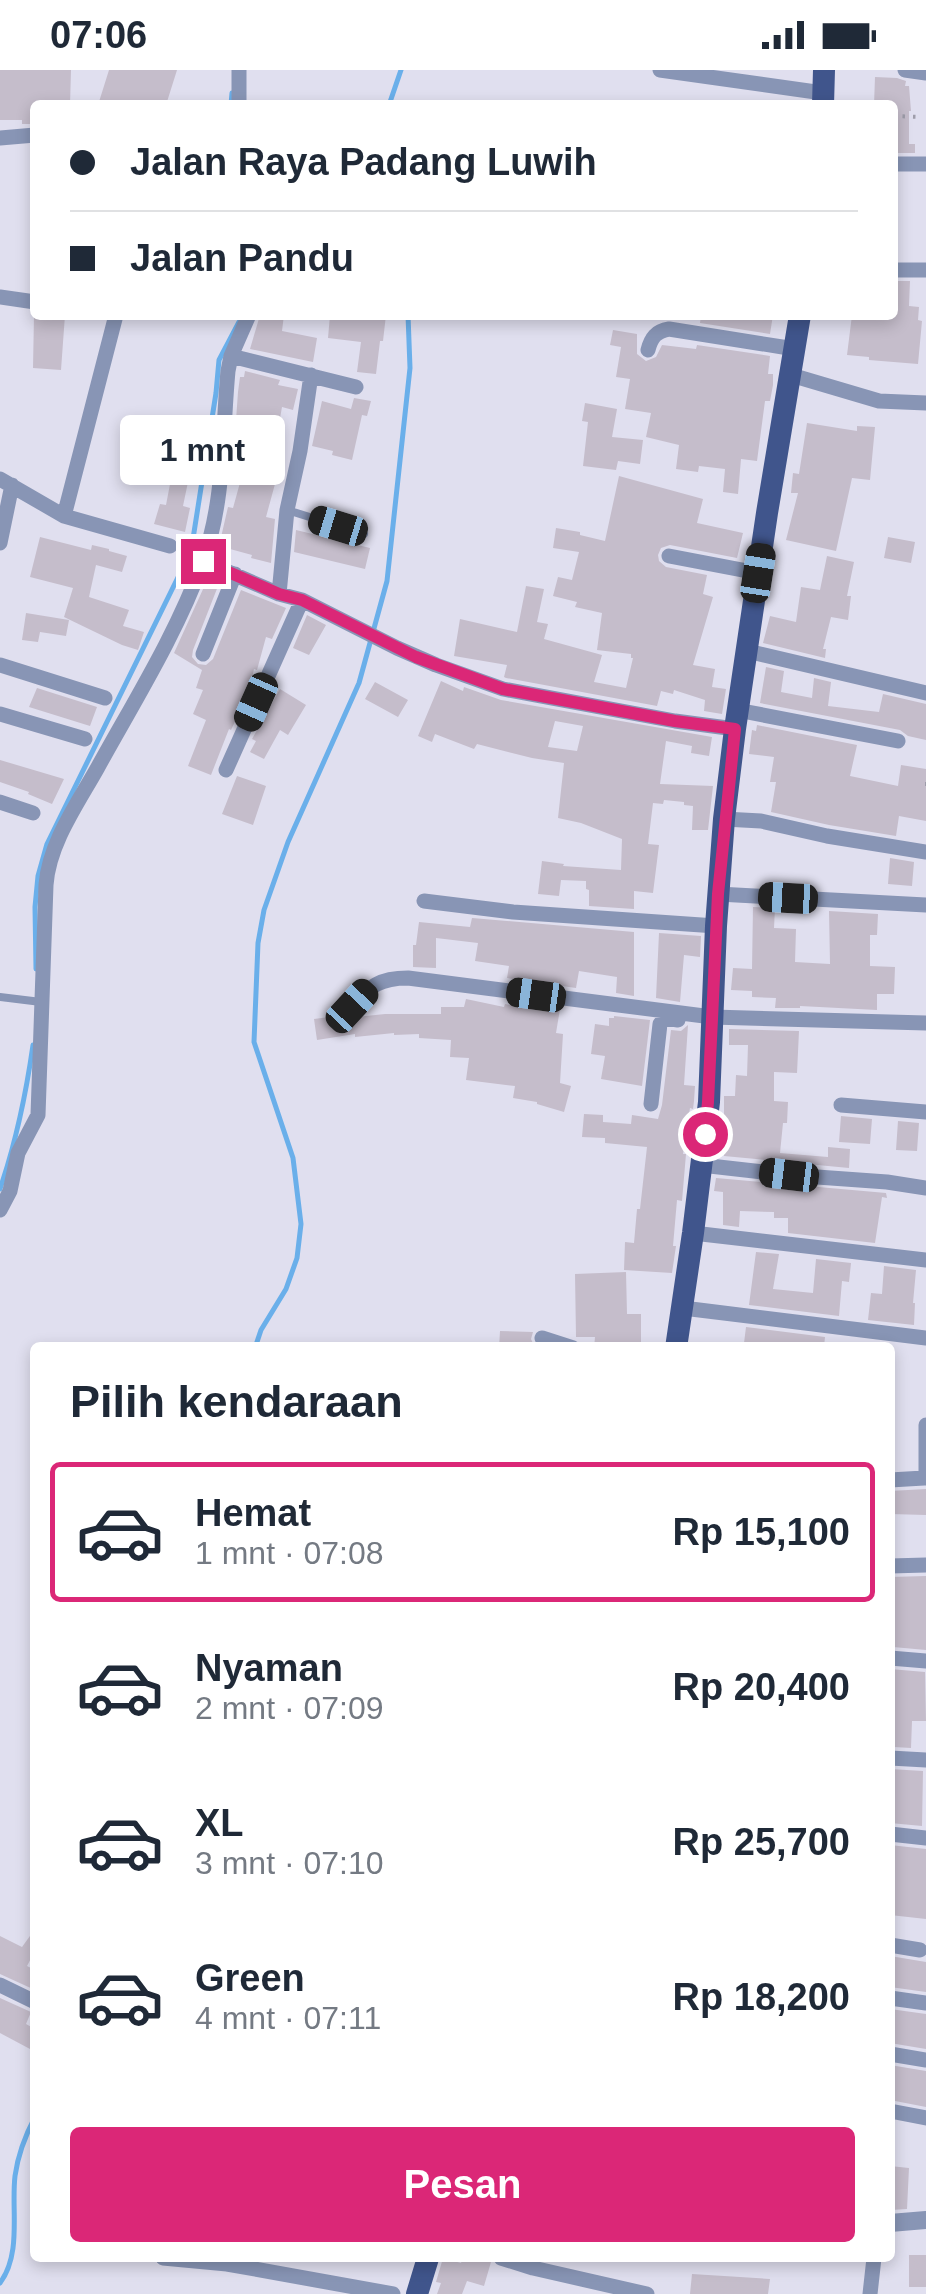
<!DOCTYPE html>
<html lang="id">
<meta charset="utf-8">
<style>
:root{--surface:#fff;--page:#f2f2f3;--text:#1f2937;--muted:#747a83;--line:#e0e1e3;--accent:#db2777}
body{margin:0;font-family:Helvetica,sans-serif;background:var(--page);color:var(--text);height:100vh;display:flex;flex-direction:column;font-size:38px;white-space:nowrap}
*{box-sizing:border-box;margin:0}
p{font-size:32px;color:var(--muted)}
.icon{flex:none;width:55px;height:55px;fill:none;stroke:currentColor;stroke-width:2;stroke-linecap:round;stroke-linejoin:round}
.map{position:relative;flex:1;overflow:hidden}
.details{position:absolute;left:30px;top:1272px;width:865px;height:920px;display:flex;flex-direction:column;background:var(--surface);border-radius:10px;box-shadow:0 5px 15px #0003}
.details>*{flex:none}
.top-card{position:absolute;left:30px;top:30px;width:868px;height:220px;border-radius:10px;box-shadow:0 5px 15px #0003;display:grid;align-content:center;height:220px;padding:0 40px;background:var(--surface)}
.end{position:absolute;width:45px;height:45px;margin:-22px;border:12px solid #db2777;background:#fff;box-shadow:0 0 0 5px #fff}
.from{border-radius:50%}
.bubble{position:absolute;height:70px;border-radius:10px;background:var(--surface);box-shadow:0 5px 15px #0003;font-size:32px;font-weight:600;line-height:70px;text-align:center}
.car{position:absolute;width:30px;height:60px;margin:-30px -15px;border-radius:12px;box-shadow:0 0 8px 2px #0007;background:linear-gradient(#222 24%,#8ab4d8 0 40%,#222 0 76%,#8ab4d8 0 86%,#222 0)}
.top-card b{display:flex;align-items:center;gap:35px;height:95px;font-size:38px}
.top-card b+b{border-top:2px solid var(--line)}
.top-card i{width:25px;height:25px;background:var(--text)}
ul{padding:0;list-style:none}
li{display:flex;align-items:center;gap:30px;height:140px;margin:0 20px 15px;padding:0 20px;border:5px solid transparent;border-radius:10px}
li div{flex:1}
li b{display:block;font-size:38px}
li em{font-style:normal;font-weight:600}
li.active{border-color:var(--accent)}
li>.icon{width:90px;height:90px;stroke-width:1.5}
h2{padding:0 40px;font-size:45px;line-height:120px}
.primary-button{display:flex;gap:20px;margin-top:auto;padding:20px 40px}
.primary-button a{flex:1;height:115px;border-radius:10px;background:var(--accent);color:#fff;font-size:40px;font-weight:600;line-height:115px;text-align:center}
.status{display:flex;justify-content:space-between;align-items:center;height:70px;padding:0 50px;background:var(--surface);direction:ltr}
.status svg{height:28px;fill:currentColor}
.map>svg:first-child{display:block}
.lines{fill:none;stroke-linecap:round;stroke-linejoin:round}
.stream{stroke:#6aafea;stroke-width:5}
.building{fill:#c5bdcb;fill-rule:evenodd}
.path{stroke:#9e9daa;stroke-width:4;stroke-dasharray:2.5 8;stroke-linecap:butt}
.service{stroke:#8895b5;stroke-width:8}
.minor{stroke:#8895b5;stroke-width:15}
.tertiary{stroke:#8895b5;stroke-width:18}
.primary{stroke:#40558c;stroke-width:22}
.route{stroke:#db2777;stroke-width:12}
</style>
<div class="status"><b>07:06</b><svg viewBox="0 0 49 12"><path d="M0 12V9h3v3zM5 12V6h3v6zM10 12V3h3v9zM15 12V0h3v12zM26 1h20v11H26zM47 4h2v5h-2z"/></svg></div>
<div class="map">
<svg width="926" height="2224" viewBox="0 0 926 2224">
<rect width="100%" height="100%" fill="#e0dfef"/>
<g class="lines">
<!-- stream -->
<path class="stream" d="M231,35l1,-12
M389,35l12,-35
M36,899l-1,-62 3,-31 9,-32 139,-283 6,-16 24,-152 3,-33 20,-38
M0,1119c16,-47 26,-95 33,-144
M255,1278l6,-18 25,-41 11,-31 4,-34 -8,-66 -39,-116 4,-99 6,-33 24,-68 71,-159 28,-102 23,-213 -2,-53
M0,2213c22,-30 11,-73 15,-107 3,-22 10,-40 20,-59"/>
</g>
<!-- building -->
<path class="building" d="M0,0h71l-1,35h-35v19h-13v-4h-22z
M109,0h68l-11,35h-11l-13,-4 -2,4h-42z
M875,7l22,1 9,3 -1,5h4l2,25h-2v33h6v9h-23v-48h-18z
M892,211h18l-1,25 10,1 -1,13 4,1 -4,43 -49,-4v-3l-22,-2 5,-40h40z
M34,245h31l-4,55 -28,-2z
M260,245h24l-2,16 35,7 -4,24 -63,-13z
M330,245h56l-3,26h-3l-4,33 -19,-2 4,-30 -33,-4z
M701,245h72l-3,19 -70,-11z
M613,260l24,4v20l9,7 10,-4 6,-12 34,4 1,-4 73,11 -2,18h5v11l-3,16h-5l-8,60 -16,-2 -3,35 -15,-2 2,-23 -26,-3 -1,6 -22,-3 3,-24 -33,-8 5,-24 -26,-4 5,-30 -14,-2 5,-30 -11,-2z
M245,301l35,9 -2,5 20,4 -5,21 -11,-3 -3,17 -4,29 3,1 -4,18 4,1 -12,44 9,2 -4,44 -20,-5 1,-3 -33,-9 9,-39 5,1 8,-29 -9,-2 6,-85 2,-15h4z
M354,328l17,3 -4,15 -5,-1 -10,45 -20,-5 1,-4 -21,-5 10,-45 29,8z
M585,333l32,6 -5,28 31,3 -3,24 -22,-3 -2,9 -33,-4 5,-44 -6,-1z
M807,353l50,8v-5l18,1 -5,53 -18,-2 -16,73 -50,-11 12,-47h-7l2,-20 6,1z
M619,406l84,23 -6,24 46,10 -6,25 -67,-13 -9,3 -3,7 1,6 7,6 41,8 -4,19 10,3 -20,68 22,4 -3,18 14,2 -4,25 -18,-3 1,-11 -31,-10 -1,4 -12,-3 -4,15 -151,-28 -2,-1 3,-12 -53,-9 6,-37 57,13 9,-46 18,3 -7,33 11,2 -4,15 58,16 -8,27 32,6 7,-30h-2v-4l-34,-4 5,-37 -27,-6 2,-5 -24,-6 5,-19 14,3 7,-28 -26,-4 3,-20 24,4v3l25,6z
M171,409l17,3 -5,24 7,2 -5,24 -31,-8 6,-20 6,1z
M296,460l74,18 -5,21 -71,-17z
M40,467l51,13 1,-5 17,4v2l18,5 -5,16 -26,-7 -7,32 40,13 -6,16 21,6 -6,18 -16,-5 -58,-28 9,-29 -43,-11z
M888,467l27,5 -4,21 -27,-5z
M827,486l27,6 -7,34h4l-3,24 -17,-3 -8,32h3l-1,9 -62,-15 7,-27 26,6 5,-35 19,3z
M209,506l11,5 -27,69 -1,7 6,7 8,1 7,-6 28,-69 45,18 -14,31 -6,-2 -9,33 -3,-1 -5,23 -18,38 -2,-1 -18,46 -23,-9 18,-46 -13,-6 10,-24 -7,-2 6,-18 -28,-17z
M26,543l43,7 -3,16 -26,-4 -2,10 -16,-2z
M307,545l19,10 -17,30 -16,-7z
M766,597l18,4 -3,21 31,6 2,-20 17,4 -3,24 51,6 4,-18 43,10v36l-18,-4 -8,-6 -140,-27z
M441,611l22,10 1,-4 37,13 211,37 -3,19 -18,-3 1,-7 -26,-5 -6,43 53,2 -5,44h-16l1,-24 -9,-1v-3l-20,-2 -1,4 -10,-1 -5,41 11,1 -6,48 -19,-2v18l-45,-3v-16l-3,-1v-8l-25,-1 -2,16 -21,-2 4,-33 22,3 -1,2 58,4 1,-31 -41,-16 -23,-5 6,-55 -32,-5 -55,-14 -3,5 -39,-15 -3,8 -14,-6zM555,651l28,5 -6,25 -29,-4z
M375,612l33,18 -10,17 -33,-18z
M37,618l60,19 -7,19 -61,-19z
M280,619l26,16 -18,30 -8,-5 -16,29 -14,-7 6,-11 -4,-2z
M757,655l100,20 -7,31 48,10 3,-21 25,4v52l-27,-5 -3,20 -67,-11 -58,-13 5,-30h-6l4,-25 -25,-3 3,-24 4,1z
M0,690l64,19 -12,25 -24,-10 1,-2 -29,-10z
M237,706l29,10 -13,39 -31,-11z
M890,788l24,4 -2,24 -24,-2z
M753,837l22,1 -1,20 22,1 -1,33 35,2 -1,-53 49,3 -1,21h-7v31l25,1 -1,27h-17v16l-77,-4v2h-25l1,-10 -24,-1v-6l-21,-1 2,-22 19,1z
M472,848l162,14v64l-18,-3 1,-16 -38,-6 -3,17 -69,-10 2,-12 -34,-5 3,-18 -42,-5v30l-23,-1v-22h3l3,-23 51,5z
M659,863l42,3 -1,21 -16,-2 -4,47 -24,-4z
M466,929l38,8 1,-3 27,5 1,-4 27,4 -4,24 7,1 -3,49 11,3 -7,26 -27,-8v-2l-24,-4 2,-12 -49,-6 3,-22 -19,-1 1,-17 -32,-2v-4l-25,1v-2l-39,4v-3l-38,6 -3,-21 30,-4 3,3 38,-4h56v-7h23z
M614,946l36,4 -8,66 -41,-7 4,-23 -14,-2 4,-30 14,2v-8h5z
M688,955l-4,60 11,1 -1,15 -1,8 -3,-1 -7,46h3l-4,47 -5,-1 -4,46h3l-4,27 -48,-3 1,-28 9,1 3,-34h3l7,-62 -42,-4v-5l-23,-1 2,-23 19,1v7l28,2 1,-9 26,4 4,-14 9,-75 10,1z
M729,959l70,2 -2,42 -23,-1v29l14,1 -1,21h-4l-3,30 48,4v-10l22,2 -1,19 -125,-12v-60h11l1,-21 11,1 1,-31h-19z
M841,1046l31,3 -2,25 -31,-2z
M898,1051l21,2 -2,28 -21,-1z
M716,1108l170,15 1,5 -5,-1 -7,46 -87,-10v-15h-14v-6l-34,-1 -1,16 -16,-2v-33l-9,-1z
M756,1182l23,2 -6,35 40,4 3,-34 35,4 -2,19 -7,-1 -3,35 -90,-11z
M884,1196l32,4 -3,33h2l-1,22 -46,-5 3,-27 11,1z
M626,1202l1,42h14v34h-47l1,-11h-19l-1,-63z
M746,1257l79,10 -1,10 -80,-4z
M500,1261l33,1 -2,7 4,9h-36z
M926,1419v26l-36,-1v-23z
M926,1506v74l-33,-3 1,-33h-4v-37z
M890,1599l35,3 1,49h-14l-1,27 -17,-1v-23h-4z
M890,1699l33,2 -1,55 -32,-3z
M890,1775l36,4v70l-36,-4z
M35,1859v22l-8,15 8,4v20l-35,-16v-38l22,11z
M890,1886l36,6v30l-36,-5z
M0,1928l31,14 -5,12 9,5v10l-5,10 -30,-16z
M890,1939l36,5v35l-36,-6z
M890,1995l36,6v36l-36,-7z
M890,2096l19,2 -2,41 -17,1z
M909,2185h17v32h-17z
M443,2188l18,5 2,-5h11l17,4 -7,24 -17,-5 -5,13h-25l4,-11 -5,-1z
M692,2204l78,5 -2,15h-78z"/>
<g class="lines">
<!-- path -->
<path class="path" d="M892,46l30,1
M925,714h1"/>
<!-- service -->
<path class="service" d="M287,440l77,24
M0,927l41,5"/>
<!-- minor -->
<path class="minor" d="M239,0v35
M660,0l163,23
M905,0l21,3
M0,68l35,-3
M892,94h34
M892,200h34
M0,227l35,5
M648,280c3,-12 8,-19 21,-21l126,20
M231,286l125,31
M791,305l88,26 47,2
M0,409l64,37 106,30
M64,446l52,-201
M0,473l12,-58
M669,486l89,17
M203,491l76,33 23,6 95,48 39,17 67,24 172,32 60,8
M279,524l8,-84 13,-59 11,-76
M747,581l179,42
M203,584l32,-80
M0,595l105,33
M737,640l161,31
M0,644l85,25
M226,700l76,-170
M0,732l33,11
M724,749l37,2 66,15 99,16
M718,824l208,11
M424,831l89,11 203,14
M351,936c20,-20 28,-28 57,-28l304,39 214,6
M651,1034l9,-80 5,-6 13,2
M841,1035l85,7
M701,1095l88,10 98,7 39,6
M0,1140l10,-19 8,-38 20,-38 8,-230c3,-42 32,-82 52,-118 37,-67 79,-134 105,-206 22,-61 19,-127 25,-190l3,-15 18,-41
M693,1163l233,27
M683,1238l243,30
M542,1268l31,10
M926,1355v53
M890,1410l34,-2
M890,1496l36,-1
M890,1588l36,3
M890,1688l36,2
M890,1764l36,4
M890,1875l30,5
M0,1915l35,17
M890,1928l36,5
M890,1984l36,6
M890,2041l36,7
M163,2188l64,6 166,30
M501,2188l32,10 114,26
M870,2224l4,-36"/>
<!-- tertiary -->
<path class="tertiary" d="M890,2153l36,-3"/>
<!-- primary -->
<path class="primary" d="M823,35l1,-35
M676,1278l17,-115 16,-131 7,-176 8,-107 11,-90 32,-216 33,-198
M417,2224l11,-36"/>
</g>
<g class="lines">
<!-- route -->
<path class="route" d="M203,491l76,33 23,6 114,57 87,32 172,32 60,8 -17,165 -10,208 -3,32"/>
</g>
</svg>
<i class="end from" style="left:705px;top:1064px"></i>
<i class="end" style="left:203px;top:491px"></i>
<div class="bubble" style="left:120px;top:345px;width:165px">1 mnt</div>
<i class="car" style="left:338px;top:456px;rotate:287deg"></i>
<i class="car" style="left:758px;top:503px;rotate:9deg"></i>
<i class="car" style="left:256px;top:632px;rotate:204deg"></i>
<i class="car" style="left:788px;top:828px;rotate:273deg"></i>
<i class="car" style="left:536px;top:925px;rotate:278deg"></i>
<i class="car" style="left:352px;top:936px;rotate:43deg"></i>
<i class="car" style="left:789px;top:1105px;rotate:277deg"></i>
<div class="top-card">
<b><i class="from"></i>Jalan Raya Padang Luwih</b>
<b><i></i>Jalan Pandu</b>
</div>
<section class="details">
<h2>Pilih kendaraan</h2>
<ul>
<li class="active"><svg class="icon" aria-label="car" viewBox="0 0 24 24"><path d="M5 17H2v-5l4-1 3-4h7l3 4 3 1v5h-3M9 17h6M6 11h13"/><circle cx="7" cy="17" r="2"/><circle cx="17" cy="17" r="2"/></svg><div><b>Hemat</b><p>1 mnt · 07:08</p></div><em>Rp 15,100</em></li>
<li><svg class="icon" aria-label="car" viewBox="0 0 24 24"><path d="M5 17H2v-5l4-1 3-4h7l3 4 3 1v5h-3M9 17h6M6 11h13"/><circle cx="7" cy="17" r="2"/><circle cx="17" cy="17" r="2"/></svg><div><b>Nyaman</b><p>2 mnt · 07:09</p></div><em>Rp 20,400</em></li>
<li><svg class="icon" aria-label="car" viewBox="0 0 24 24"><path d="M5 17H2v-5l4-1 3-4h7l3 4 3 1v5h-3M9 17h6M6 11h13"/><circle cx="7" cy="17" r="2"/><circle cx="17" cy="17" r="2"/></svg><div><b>XL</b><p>3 mnt · 07:10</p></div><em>Rp 25,700</em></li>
<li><svg class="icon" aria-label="car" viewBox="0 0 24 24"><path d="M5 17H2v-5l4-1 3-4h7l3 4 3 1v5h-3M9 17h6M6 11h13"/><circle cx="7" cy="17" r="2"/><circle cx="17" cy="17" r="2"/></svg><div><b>Green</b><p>4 mnt · 07:11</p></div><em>Rp 18,200</em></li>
</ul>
<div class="primary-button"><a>Pesan</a></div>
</section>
</div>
